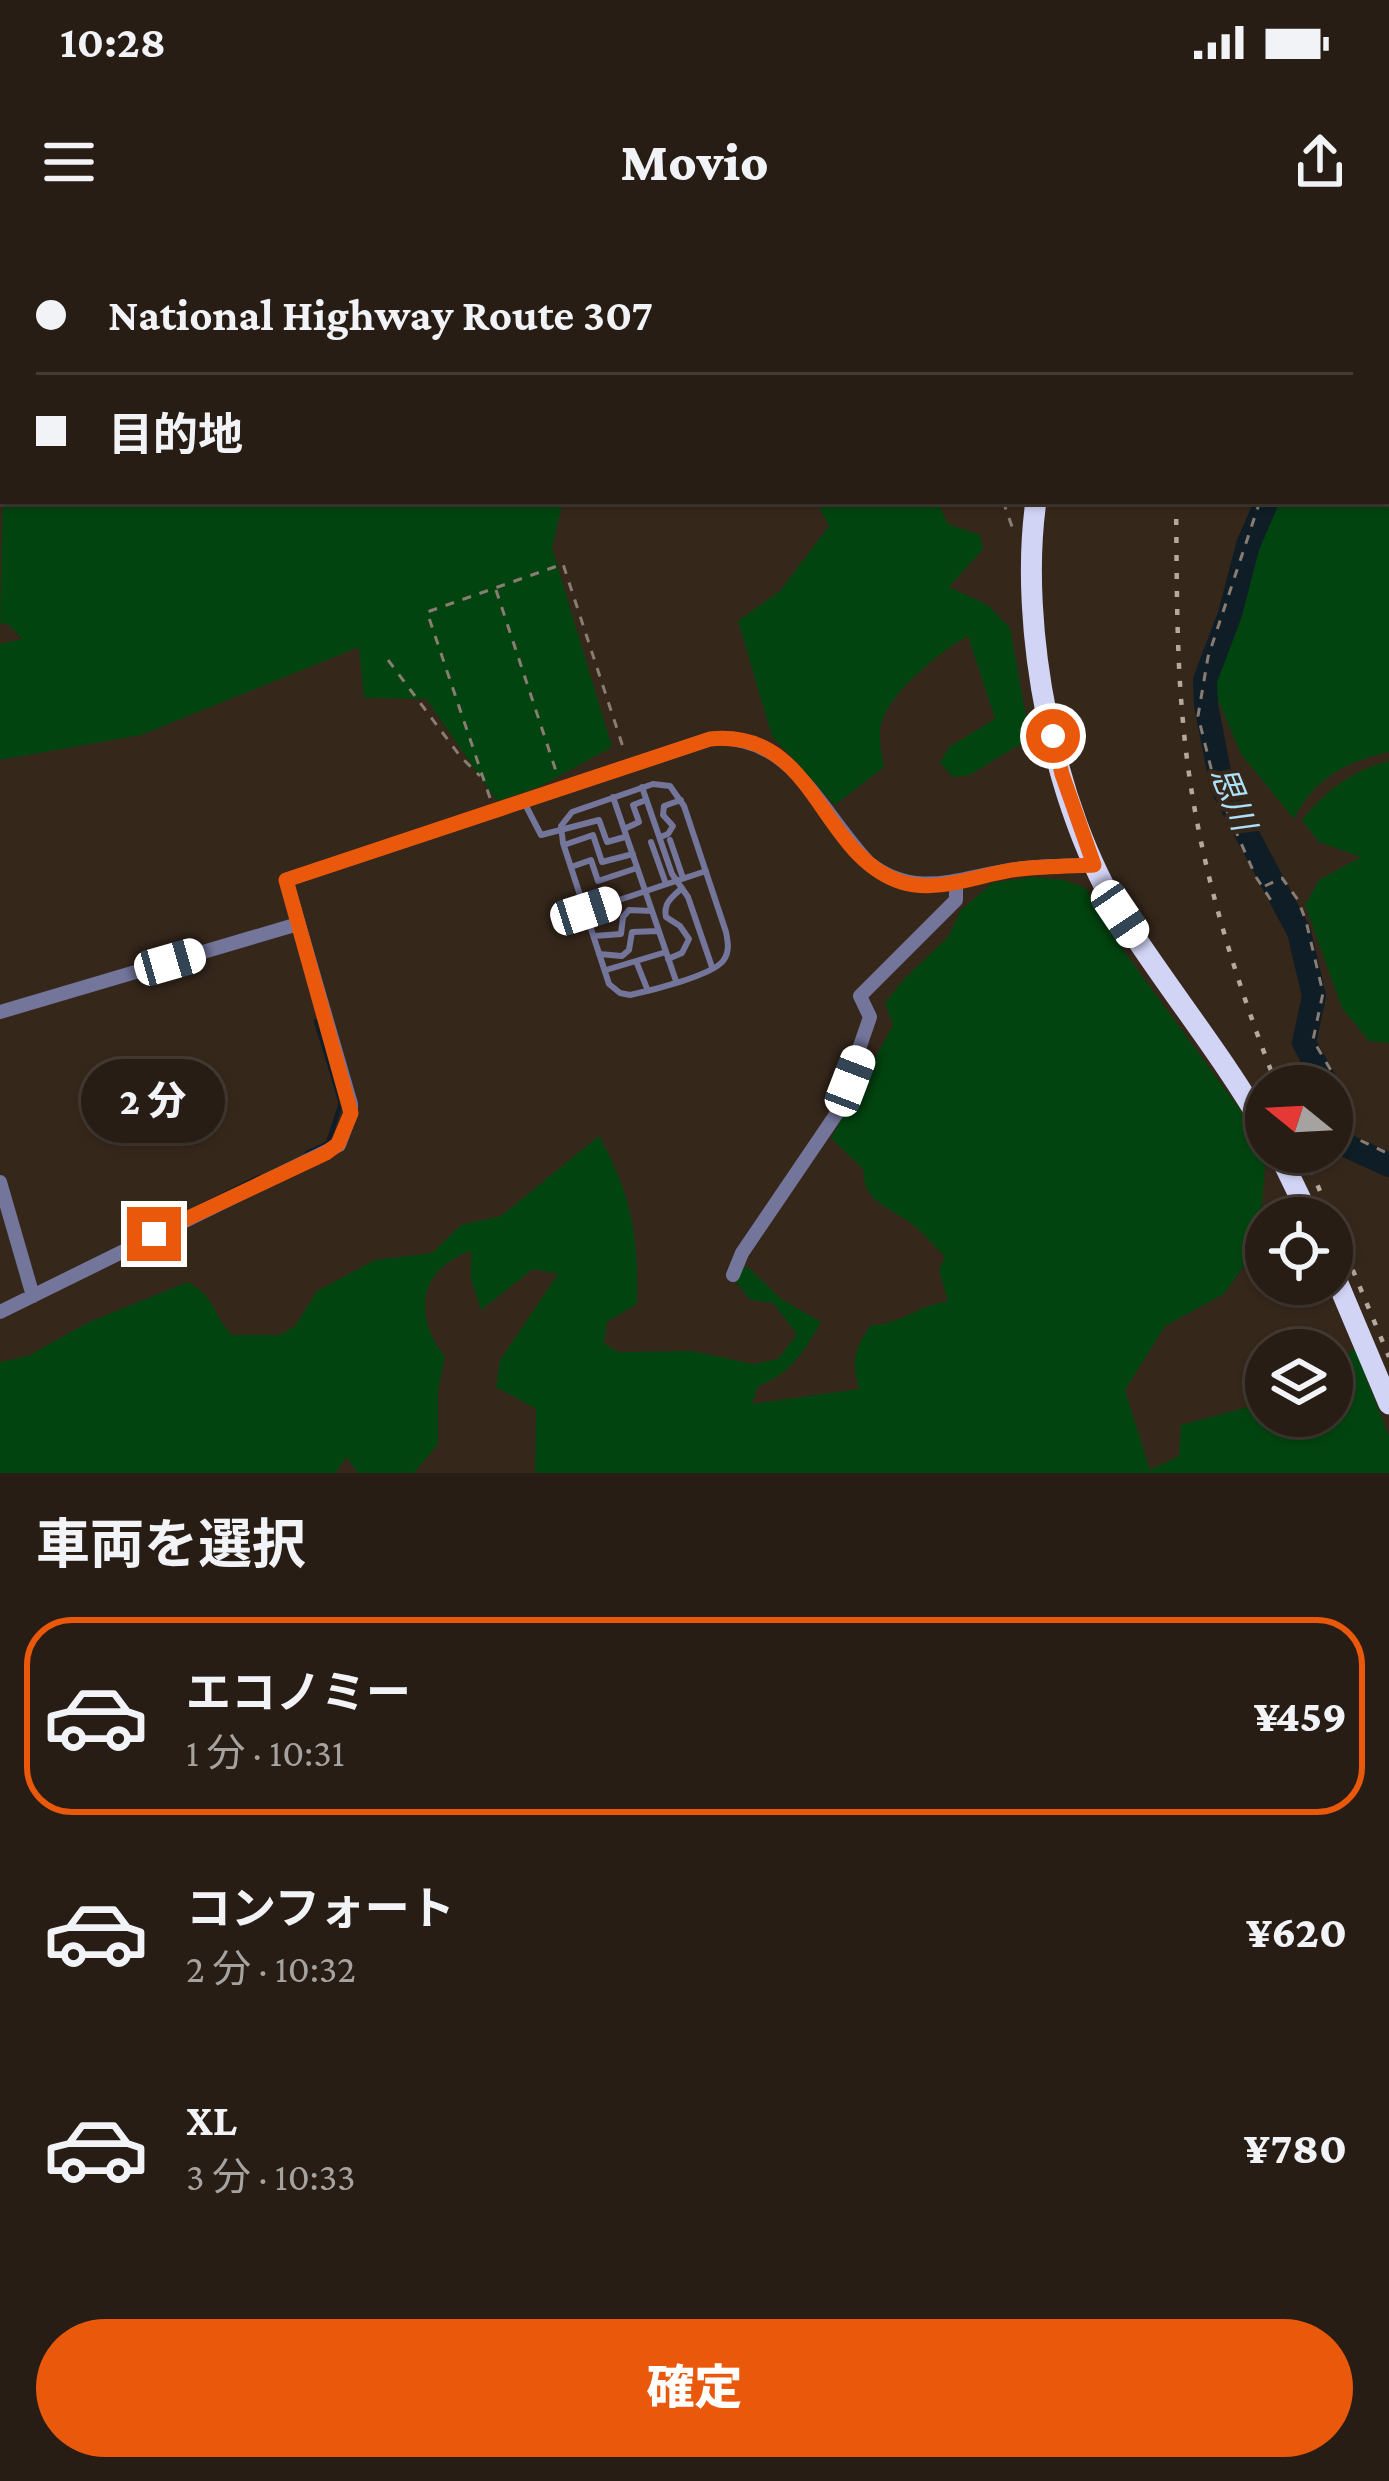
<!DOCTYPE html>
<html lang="ja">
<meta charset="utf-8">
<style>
:root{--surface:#281d14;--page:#342a22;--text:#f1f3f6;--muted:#a5a2a0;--line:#443b34;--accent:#ea580c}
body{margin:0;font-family:"Crimson Pro","Noto Sans JP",serif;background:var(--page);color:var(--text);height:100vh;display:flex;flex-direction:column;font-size:45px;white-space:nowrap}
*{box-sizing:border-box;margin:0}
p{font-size:39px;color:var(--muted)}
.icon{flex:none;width:66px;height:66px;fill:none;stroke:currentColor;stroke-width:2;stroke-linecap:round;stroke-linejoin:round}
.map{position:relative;height:1233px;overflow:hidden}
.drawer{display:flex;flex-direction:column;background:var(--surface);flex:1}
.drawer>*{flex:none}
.hud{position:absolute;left:0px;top:0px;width:1389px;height:264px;box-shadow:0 3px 9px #0004,0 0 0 3px var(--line);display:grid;align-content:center;height:264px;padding:0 36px;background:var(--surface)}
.needle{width:78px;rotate:288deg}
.buttons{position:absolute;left:1245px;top:825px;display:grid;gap:24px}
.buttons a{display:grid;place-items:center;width:108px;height:108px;border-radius:50%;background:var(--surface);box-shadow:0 3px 9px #0004,0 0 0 3px var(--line);font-size:60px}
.end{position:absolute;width:54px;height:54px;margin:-27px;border:15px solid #ea580c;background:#fff;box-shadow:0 0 0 6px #fff}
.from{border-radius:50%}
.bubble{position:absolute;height:84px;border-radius:42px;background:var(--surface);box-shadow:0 3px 9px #0004,0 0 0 3px var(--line);font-size:39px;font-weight:800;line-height:84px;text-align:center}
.car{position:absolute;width:36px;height:72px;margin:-36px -18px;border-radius:15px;box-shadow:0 0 9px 3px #0007;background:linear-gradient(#fff 24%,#345 0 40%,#fff 0 76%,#345 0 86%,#fff 0)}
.hud b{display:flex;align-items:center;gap:42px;height:114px;font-size:45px}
.hud b+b{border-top:3px solid var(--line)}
.hud i{width:30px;height:30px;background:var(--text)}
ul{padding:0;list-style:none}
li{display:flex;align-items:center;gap:36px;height:198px;margin:0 24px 18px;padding:0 12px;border:6px solid transparent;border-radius:48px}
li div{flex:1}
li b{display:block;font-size:45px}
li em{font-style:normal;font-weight:800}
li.active{border-color:var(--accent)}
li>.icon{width:108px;height:108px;stroke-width:1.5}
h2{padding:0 36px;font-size:54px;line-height:144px}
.primary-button{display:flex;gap:24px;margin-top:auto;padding:24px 36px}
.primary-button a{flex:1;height:138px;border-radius:72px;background:var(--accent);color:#fff;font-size:48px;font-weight:800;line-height:138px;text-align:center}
.status{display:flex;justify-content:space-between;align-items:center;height:84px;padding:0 60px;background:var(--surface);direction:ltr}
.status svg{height:33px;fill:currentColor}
header{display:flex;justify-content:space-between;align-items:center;height:156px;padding:0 36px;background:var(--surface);font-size:54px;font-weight:800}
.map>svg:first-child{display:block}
.green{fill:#02440f}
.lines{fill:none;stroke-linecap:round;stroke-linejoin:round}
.stream{stroke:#0f1e26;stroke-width:4.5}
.river{stroke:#0f1e26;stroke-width:24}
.path{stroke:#897c72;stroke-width:3;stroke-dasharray:9 9;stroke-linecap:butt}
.service{stroke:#73759b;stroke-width:6}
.minor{stroke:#73759b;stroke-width:14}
.trunk{stroke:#d2d4f5;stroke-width:21}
.rail{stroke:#b4a99f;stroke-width:4.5;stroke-dasharray:6 12;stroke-linecap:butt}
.route{stroke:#ea580c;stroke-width:15}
.labels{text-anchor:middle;stroke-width:9;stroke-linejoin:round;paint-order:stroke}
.water-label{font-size:33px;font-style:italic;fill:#acdff8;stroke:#36271b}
</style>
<div class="status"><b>10:28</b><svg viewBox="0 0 49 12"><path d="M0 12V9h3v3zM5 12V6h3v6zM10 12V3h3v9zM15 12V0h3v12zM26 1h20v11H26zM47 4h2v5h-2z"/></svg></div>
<header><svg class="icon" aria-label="menu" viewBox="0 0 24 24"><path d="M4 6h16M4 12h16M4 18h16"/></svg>Movio<svg class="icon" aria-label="share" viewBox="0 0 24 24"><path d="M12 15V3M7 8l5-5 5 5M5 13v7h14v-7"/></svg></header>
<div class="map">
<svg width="1389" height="1233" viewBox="0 0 1389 1233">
<rect width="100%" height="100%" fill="#36271b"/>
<!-- green -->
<path class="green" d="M0,0h828l-825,3 -3,202z
M839,0h230l-231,3z
M1386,144h3v368c-42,9 -76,27 -95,67l-53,-65 -27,-63 6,-35 22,-61 11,-54 23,-40h110z
M3,256v5h560l-11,47 60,199 -73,40 -42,14 -71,-102 -62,-1 -5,-51 -218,88 -141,25v-116l22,-5 -13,-14 -9,-2z
M816,261h121l11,23 32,11 3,14 -34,38 39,18 22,23 20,110 -60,37 -17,2 -13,-14 9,-16 46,-28 -27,-83c-27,15 -73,52 -85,82 -6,14 -2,34 1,49l-49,38 -63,-69 -34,-115 42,-30 49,-65z
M1389,521v282l-20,-2 -27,-33 -37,-103 14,-25 42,-23 -42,-15 -17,-22c24,-29 50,-50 87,-59z
M1032,637l32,3 22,8 35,59 120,164 25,44 -7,89 -35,50 -59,32 -40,64 25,80 29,-14 2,-31 85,-23v14h66v-51l23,-16 34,87v37h-854l1,-64 -40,-22 4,-27 58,-86 -25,-5 -52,41 -10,-31v-28c-52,17 -59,65 -26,106l-7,34v53l-24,29h-56l-12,-16 -10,16h-336v-111l28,-6 61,-34 99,-40c30,17 23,31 44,53h48l15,-9 22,-35 58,-31 57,-7 29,-28 40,-9 98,-80c33,59 40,101 38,168l-30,18 -3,21 14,9 75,-1 60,13 25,-5 19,-25 -24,-31 -23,-3 -17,-22 14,-12 33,32 41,24c-16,28 -31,53 -63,64l-6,18 107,-15c-8,-28 -5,-40 12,-64 29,0 48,-20 77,-24l-9,-31 6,-13c-10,-10 -19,-21 -29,-30 -20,-17 -56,-25 -52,-57l-33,-32 62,-113 -8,-22 19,-24 44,-42 13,-27 31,-27z"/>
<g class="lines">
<!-- stream -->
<path class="stream" d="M307,913l21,-10 13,-40 -25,-82
M146,993l113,-56"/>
<!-- river -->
<path class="river" d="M1231,0l2,3
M1267,261l-19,44 -18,69 -25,66 1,25 16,82 77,145 15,64 -10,47 24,43
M1332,861l11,43 46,21"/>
<!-- path -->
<path class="path" d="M1225,0l2,3
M936,3l1,-3
M1003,261l12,34
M1260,261l-52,156 -10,59 17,68 41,93 18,28
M496,350l61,184
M388,420l72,96 20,20
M490,558l-63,-186 136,-48 61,186
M1265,646l17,-8 16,22 8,21 17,72 -10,47 22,37 14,58 40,19"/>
<!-- service -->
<path class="service" d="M653,544l17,2 14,20 42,126c2,10 4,20 -3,29 -12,15 -74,30 -93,34l-10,-2 -11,-9 -46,-141 -2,-17 11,-14z
M642,547l30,87 16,23 24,70
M613,557l63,184
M525,564l16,31 58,-15 8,22 18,-5
M624,589l15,-7 -6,-17 13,-5
M660,597l8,-3 5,-8 -10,-11 1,-9 17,-6
M670,600l13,38
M651,602l15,42
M564,605l29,-10 9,27 31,-8
M571,627l20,-7 7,21 39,-13
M586,671l120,-40
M594,696l27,-2 2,-17 6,-7 23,1
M599,714l23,2 7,-6 3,-18 26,-1
M668,719l14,-6 7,-14 -9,-13 -14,-9c-3,-14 6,-20 16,-29
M636,721l12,30
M606,730l60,-18"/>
<!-- minor -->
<path class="minor" d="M0,772l298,-88
M0,942l33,114
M733,1035l9,-22 95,-140 33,-96 -10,-21 96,-96v-18
M0,1072l339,-167 12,-32v-9l-65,-224 424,-141c81,-8 111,74 159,124 48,38 93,13 148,6 25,-4 52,-3 77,-4"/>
<!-- trunk -->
<path class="trunk" d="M1080,3l1,-3
M1036,261c-18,126 18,309 86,416 46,72 102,140 144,214
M1278,912l32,66
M1332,1029l57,135"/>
<!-- rail -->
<path class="rail" d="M1166,0v3
M1176,261c1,74 0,148 7,221 11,126 48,247 94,364
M1304,912l27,66
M1332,980l57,137"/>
</g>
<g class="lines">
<!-- route -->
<path class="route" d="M154,994l172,-81 12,-9 13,-31 -65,-233 424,-141c106,-11 109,116 191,143 40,12 80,-9 119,-13 25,-3 50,-3 74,-4l-32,-91 -9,-38"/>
</g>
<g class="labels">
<!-- water labels -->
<g class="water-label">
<text transform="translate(1234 558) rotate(68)" y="12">思川</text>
</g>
</g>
</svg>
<div class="buttons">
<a><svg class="needle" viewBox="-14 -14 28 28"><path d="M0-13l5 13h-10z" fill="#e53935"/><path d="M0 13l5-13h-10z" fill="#a5a2a0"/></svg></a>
<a><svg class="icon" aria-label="locate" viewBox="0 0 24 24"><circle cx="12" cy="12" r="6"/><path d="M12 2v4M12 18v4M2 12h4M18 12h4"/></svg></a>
<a><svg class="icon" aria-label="layers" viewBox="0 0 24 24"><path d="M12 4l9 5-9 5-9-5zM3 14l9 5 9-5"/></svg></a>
</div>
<i class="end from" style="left:1053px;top:496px"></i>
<i class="end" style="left:154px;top:994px"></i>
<div class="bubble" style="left:81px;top:819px;width:144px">2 分</div>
<i class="car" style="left:586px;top:671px;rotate:72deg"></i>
<i class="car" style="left:1120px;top:674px;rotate:146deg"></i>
<i class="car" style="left:170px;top:722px;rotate:74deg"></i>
<i class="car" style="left:850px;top:841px;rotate:21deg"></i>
<div class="hud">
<b><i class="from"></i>National Highway Route 307</b>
<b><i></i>目的地</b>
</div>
</div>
<section class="drawer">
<h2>車両を選択</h2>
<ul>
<li class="active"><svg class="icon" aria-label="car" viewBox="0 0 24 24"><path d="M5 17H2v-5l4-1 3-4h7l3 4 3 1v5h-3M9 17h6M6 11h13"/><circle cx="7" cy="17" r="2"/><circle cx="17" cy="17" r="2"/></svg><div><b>エコノミー</b><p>1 分 · 10:31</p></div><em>¥459</em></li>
<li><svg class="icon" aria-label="car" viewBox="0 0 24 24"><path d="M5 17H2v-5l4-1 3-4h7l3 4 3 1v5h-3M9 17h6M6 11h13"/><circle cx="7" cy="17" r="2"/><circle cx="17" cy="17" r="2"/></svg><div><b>コンフォート</b><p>2 分 · 10:32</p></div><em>¥620</em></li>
<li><svg class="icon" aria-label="car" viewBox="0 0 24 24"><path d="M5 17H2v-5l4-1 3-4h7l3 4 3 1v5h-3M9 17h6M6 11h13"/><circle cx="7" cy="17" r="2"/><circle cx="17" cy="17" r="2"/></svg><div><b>XL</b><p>3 分 · 10:33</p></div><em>¥780</em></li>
</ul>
<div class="primary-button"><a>確定</a></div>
</section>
